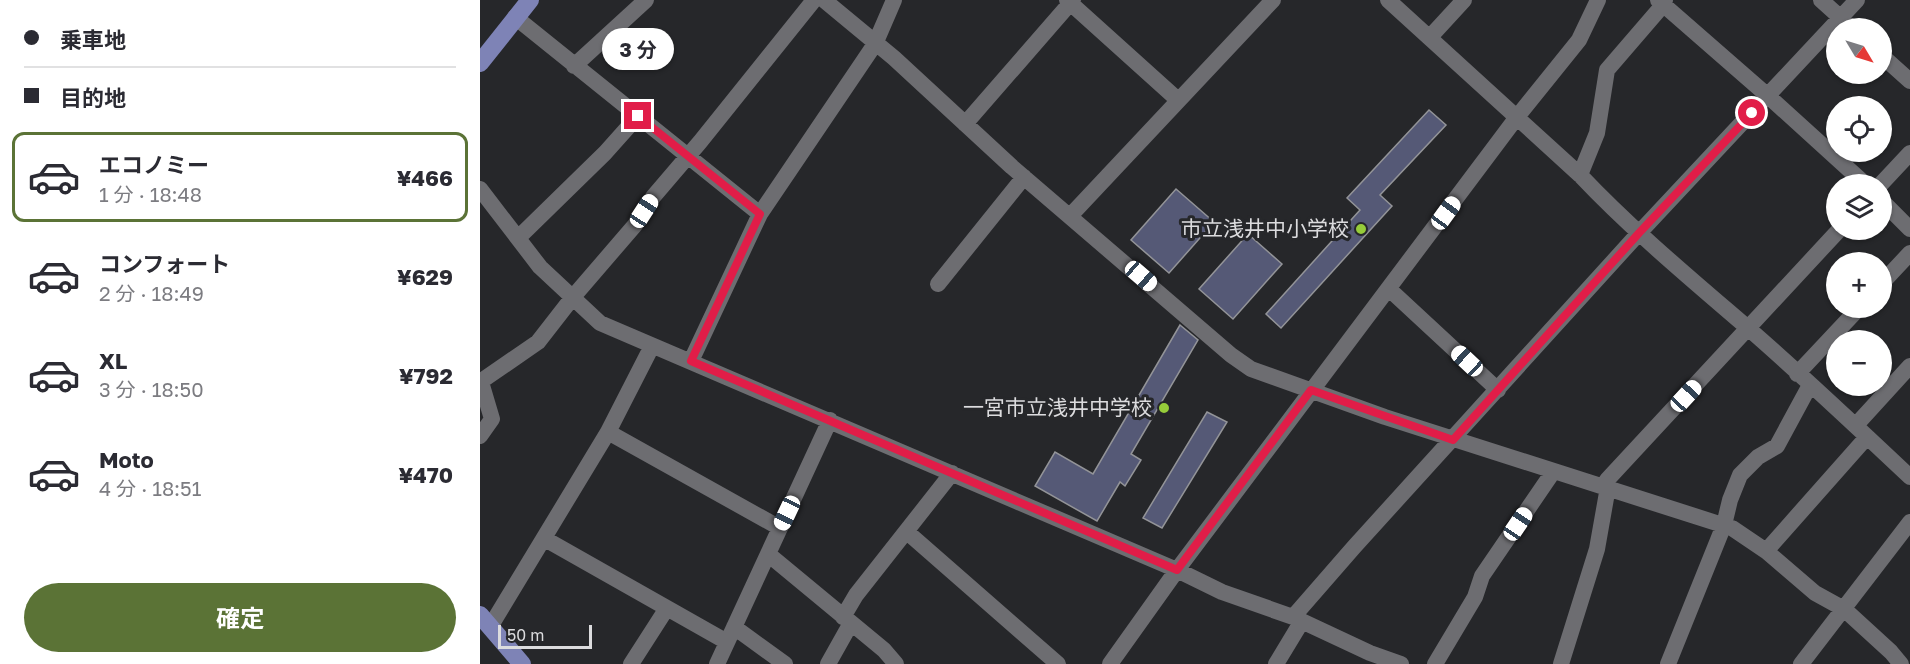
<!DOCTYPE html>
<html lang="ja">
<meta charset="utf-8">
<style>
:root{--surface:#fff;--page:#f7f7f7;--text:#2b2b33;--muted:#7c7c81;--line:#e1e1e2;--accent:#5b7336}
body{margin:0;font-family:"Golos Text","Noto Sans JP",sans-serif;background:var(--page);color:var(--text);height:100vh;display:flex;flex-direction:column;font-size:22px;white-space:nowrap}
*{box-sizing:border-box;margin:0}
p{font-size:20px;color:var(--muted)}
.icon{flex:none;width:33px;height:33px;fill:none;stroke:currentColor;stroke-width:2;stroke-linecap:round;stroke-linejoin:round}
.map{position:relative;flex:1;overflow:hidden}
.drawer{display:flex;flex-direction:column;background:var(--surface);width:480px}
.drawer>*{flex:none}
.hud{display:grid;align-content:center;height:132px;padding:0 24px;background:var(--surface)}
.needle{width:39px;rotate:128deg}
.buttons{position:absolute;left:1346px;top:18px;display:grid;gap:12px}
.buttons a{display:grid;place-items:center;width:66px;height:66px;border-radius:50%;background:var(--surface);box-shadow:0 2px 4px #0004;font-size:30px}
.scale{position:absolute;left:18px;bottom:15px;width:94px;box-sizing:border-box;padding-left:6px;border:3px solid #dcdcde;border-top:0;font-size:16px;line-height:21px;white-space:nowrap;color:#dcdcde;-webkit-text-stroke:4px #26272a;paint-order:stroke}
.end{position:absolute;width:27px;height:27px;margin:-14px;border:8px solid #e11d48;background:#fff;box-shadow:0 0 0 3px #fff}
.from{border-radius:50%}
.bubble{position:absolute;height:42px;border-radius:21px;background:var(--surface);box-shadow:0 2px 4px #0004;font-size:20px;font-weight:700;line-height:42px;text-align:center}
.car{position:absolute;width:18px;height:36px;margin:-18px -9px;border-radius:8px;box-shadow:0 0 4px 2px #0007;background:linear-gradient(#fff 24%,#345 0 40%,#fff 0 76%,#345 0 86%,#fff 0)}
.hud b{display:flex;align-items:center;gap:21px;height:57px;font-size:22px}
.hud b+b{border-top:2px solid var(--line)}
.hud i{width:15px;height:15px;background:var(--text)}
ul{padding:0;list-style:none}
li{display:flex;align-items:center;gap:18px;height:90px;margin:0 12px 9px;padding:0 12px;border:3px solid transparent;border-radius:12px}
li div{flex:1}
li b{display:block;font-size:22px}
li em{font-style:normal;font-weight:700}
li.on{border-color:var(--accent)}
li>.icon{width:54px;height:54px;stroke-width:1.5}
.cta{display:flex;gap:12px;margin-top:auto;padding:12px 24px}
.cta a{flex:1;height:69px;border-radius:36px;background:var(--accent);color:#fff;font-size:24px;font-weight:700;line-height:69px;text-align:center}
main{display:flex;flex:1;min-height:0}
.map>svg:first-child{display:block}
.building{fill:#555976;stroke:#939498;stroke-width:1.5}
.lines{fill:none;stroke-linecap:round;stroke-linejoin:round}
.minor{stroke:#6d6d71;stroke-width:16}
.major{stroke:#7e83b6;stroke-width:18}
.route{stroke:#e11d48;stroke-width:8}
.poi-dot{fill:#96cc3a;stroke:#26272a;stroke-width:2}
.labels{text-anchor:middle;stroke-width:6;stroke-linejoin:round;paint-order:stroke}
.poi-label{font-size:21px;fill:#dcdcde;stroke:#26272a;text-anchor:end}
</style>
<main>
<section class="drawer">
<div class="hud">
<b><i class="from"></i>乗車地</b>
<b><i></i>目的地</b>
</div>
<ul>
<li class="on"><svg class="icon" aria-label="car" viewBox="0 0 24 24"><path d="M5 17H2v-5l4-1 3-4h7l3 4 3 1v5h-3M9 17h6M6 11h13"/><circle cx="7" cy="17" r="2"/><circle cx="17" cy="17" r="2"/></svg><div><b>エコノミー</b><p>1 分 · 18:48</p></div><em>¥466</em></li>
<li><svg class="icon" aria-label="car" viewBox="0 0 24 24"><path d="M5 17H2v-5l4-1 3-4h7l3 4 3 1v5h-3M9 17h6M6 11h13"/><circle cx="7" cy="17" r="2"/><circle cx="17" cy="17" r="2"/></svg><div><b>コンフォート</b><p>2 分 · 18:49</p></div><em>¥629</em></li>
<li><svg class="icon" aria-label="car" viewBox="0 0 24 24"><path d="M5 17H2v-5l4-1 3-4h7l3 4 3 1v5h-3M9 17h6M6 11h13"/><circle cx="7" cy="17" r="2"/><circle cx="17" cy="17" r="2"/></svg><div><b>XL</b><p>3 分 · 18:50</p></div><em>¥792</em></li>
<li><svg class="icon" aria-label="car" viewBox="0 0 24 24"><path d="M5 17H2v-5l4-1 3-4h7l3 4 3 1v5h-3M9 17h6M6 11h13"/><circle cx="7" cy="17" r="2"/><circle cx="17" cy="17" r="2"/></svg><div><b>Moto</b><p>4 分 · 18:51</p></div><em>¥470</em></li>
</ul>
<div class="cta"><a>確定</a></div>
</section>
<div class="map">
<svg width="1430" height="664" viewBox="0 0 1430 664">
<rect width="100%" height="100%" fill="#26272a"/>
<!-- building -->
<path class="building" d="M949,110l17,15 -66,70 12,11 -111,122 -15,-14 94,-104 -13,-12z
M696,189l38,33 -45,51 -38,-33z
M768,234l34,30 -49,55 -34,-30z
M700,325l18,15 -67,114 10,6 -16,26 -5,-4 -23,39 -62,-35 20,-34 38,22z
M727,412l20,10 -65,106 -19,-10z"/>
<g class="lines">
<!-- minor -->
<path class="minor" d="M344,0l70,58 118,109 219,188 20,14 134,48 347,111 34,23 49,42 29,16 47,43 10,12
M587,0l111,100
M908,0l192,175c52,55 111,104 169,154 55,48 108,98 161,148
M1178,0l110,96 97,88
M1341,0l31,28
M35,17l245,197
M950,37l34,-37
M1401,55l29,26
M94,66l72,-66
M485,124l108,-124
M1100,175l17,-42 10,-63 56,-65 2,-5
M1401,184l29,-31
M0,189l60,78 60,56 577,247 45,22 71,25 77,36 31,11
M1401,200l29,29
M590,216l203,-216
M38,238l87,-85 33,-37
M458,284l86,-107
M1401,284l29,-31
M909,289l109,101
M211,361l69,-147 115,-170 19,-44
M1317,374l62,-66
M0,382l58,-40 35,-45 62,-72 18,-28 47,-55 114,-142
M1376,425l54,-59
M128,432l172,96
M0,436l12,-17 -11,-37
M427,532l151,132
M65,539l182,103
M1286,551l101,-114
M288,554l116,96 12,14
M363,617l13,-22 96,-122
M813,617l61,-70 285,-314 218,-233
M10,627l118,-195 44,-86
M254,627l51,37
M151,664l36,-56
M237,664l113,-244
M348,664l23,-41
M630,664l67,-94 340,-453 62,-77 19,-40
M796,664l26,-43
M955,664l40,-67 7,-21 71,-104
M1081,664l36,-115 11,-62 -1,-7 232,-250
M1188,664l56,-139 6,-25 10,-25 18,-18 19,-11 33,-61
M1321,664l109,-142"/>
<!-- major -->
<path class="major" d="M0,63l50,-63
M0,615l42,49"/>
</g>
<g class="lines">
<!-- route -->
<path class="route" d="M158,116l122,98 -69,147 486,209 134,-180 142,50 186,-207 113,-120"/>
</g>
<!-- markers -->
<g class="poi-dot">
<circle cx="881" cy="229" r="6"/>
<circle cx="684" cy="408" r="6"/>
</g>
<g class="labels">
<!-- poi labels -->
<g class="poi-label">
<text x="869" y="236">市立浅井中小学校</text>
<text x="672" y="415">一宮市立浅井中学校</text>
</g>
</g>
</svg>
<div class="buttons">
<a><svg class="needle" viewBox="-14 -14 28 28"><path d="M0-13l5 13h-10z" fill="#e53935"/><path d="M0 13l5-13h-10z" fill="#7c7c81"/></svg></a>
<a><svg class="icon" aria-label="locate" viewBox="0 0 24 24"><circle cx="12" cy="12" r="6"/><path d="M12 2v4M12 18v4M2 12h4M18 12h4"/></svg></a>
<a><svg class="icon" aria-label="layers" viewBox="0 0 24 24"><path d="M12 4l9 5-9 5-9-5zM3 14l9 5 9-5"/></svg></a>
<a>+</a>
<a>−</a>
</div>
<div class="scale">50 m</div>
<i class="end from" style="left:1272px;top:113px"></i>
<i class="end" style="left:158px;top:116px"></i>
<div class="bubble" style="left:122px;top:28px;width:72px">3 分</div>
<i class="car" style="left:164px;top:211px;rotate:33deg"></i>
<i class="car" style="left:966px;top:213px;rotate:36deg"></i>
<i class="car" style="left:661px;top:276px;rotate:131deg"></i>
<i class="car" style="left:987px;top:361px;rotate:313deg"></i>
<i class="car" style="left:1206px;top:396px;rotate:43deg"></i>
<i class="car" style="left:307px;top:513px;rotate:205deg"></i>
<i class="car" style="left:1038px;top:524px;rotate:34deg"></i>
</div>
</main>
